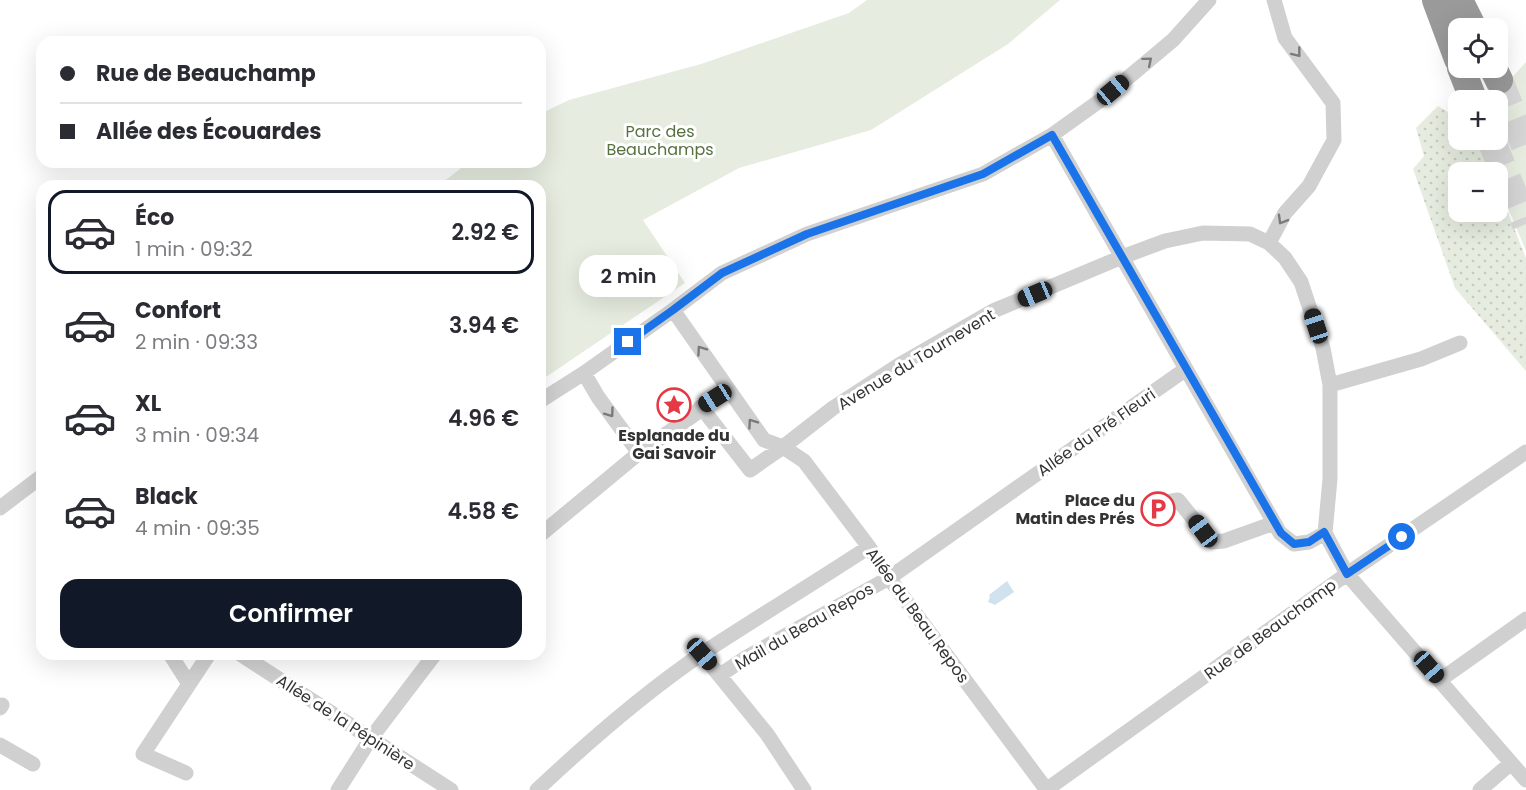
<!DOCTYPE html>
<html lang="fr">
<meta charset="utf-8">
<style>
:root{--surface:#fff;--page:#f2f2f3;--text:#2b2b33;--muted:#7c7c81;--line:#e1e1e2;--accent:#111827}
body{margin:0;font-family:Poppins,sans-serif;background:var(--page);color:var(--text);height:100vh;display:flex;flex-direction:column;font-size:22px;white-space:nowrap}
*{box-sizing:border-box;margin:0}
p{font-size:20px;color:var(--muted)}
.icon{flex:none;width:33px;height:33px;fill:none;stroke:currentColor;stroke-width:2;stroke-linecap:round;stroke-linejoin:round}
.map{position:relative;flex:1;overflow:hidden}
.drawer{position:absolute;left:36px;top:180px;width:510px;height:480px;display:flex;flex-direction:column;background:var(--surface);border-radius:18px;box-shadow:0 6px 24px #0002}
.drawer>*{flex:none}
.hud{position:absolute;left:36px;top:36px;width:510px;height:132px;border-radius:18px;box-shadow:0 6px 24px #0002;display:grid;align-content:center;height:132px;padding:0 24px;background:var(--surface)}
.tools{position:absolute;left:1448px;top:18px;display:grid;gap:12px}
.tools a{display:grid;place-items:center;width:60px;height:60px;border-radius:12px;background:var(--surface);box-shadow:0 6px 24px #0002;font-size:30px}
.end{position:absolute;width:27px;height:27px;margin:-14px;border:8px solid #1a73e8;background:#fff;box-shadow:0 0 0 3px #fff}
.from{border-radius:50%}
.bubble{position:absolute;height:42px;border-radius:18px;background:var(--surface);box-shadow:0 6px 24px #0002;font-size:20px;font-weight:600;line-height:42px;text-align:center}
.car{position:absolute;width:18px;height:36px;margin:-18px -9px;border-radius:8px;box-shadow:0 0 4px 2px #0007;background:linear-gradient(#222 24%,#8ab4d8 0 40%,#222 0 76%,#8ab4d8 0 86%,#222 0)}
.hud b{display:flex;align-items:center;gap:21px;height:57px;font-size:22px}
.hud b+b{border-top:2px solid var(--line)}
.hud i{width:15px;height:15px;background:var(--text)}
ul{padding:10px 0 0;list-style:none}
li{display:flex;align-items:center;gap:18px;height:84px;margin:0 12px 9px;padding:0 12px;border:3px solid transparent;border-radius:18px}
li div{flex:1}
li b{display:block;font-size:22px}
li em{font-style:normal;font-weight:600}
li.active{border-color:var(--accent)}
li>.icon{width:54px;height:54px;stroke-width:1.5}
.button{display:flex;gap:12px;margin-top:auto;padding:12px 24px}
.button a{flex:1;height:69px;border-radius:18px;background:var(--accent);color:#fff;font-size:24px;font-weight:600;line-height:69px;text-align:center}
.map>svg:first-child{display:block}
.park{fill:#e6ecdf}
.garden{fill:url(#garden-dots)}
.water{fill:#cfe2ee}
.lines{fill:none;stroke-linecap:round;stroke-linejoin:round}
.motorway-tunnel{stroke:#d6d6d6;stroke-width:28;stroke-dasharray:28 14;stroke-linecap:butt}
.minor{stroke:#d0d0d0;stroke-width:15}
.motorway{stroke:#9a9a9a;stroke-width:28}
.oneway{stroke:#7a7a7a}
.route{stroke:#1a73e8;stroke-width:8}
.labels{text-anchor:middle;stroke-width:6;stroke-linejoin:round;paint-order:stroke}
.park-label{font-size:16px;fill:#56703f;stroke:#fff}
.street-label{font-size:16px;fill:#333;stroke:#fff}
.poi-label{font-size:16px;font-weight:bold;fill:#333;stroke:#fff}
</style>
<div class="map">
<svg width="1526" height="790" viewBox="0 0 1526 790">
<defs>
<pattern id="garden-dots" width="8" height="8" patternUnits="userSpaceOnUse" patternTransform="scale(1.5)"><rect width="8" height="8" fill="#e6ecdf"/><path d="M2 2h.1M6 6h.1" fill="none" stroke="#c6cbc0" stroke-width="1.8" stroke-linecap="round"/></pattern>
</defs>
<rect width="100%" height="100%" fill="#fff"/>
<!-- park -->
<path class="park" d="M867,0h193l-52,44 -137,86 -132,38 -96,52 42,63 -145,98v-195h-102l31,-24h71v-48l29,-14 132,-36 148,-51z
M1526,62v189l-29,-69v-10h-4l-14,-32h18v-40h-34l13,-3 32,-15z"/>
<!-- garden -->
<path class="garden" d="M1438,106l20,12v22h21l13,32h-34v40h39v-27l29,73v113l-71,-83 -42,-119 11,-13 -8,-28z"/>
<!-- water -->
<path class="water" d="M1007,581l7,11 -19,13 -7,-3 2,-5 -1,-2z"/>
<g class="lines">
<!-- motorway-tunnel -->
<path class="motorway-tunnel" d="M1499,80l27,68
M1491,140l35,84"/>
<!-- minor -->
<path class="minor" d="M1052,135l228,398 14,11 15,-2 16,-9
M1269,243l16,-30 24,-27 25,-46 -1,-37 -48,-65 -11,-38
M673,310l91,130 19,7 21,14 65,86 20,31 157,211
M584,373l14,24 41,56
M1330,385l91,-26 39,-16
M540,401l44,-28 89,-63 49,-37 85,-39 176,-60 69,-39 53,-38 68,-57 36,-40
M701,407l49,63 33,-23 50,-39 66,-43 94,-54 129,-54 43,-16 38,-8 47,1 19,9 16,15 16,24 22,66 7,37v94l-5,54 22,41 179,206
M1149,505l29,-5 34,42 12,-1 50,-18
M0,508l42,-32
M540,535l99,-82 56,-39 6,-7 28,-17
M170,654l19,30
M240,654l211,136
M702,654l65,80 37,56
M720,675l27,-18 142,-79 297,-209
M1440,680l86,-61
M0,708l2,-3
M0,745l33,19
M186,773l-43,-19 66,-100
M338,790l33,-52 64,-84
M537,790c52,-49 107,-97 166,-137 55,-36 111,-70 166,-106
M1046,790l301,-216 179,-122
M1480,790l31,-27"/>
<!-- motorway -->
<path class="motorway" d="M1436,0l22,59
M1459,0l14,28
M1461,68l11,28
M1493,68l6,12"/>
</g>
<!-- one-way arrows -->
<defs><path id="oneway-chevron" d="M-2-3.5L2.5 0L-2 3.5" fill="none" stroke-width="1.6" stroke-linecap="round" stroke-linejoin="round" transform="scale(1.5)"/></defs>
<g class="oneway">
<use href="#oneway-chevron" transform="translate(1297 53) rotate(52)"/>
<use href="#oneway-chevron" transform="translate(1148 61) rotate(-40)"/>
<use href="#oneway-chevron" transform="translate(1282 220) rotate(120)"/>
<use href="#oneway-chevron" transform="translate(701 350) rotate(-125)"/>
<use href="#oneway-chevron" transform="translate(610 413) rotate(54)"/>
<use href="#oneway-chevron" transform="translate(752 423) rotate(-125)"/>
</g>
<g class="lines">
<!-- route -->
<path class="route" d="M628,342l45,-32 49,-37 85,-39 176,-60 69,-39 229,398 13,11 15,-2 15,-10 23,42 55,-37"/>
</g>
<!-- icons -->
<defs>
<symbol id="sight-ring" viewBox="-11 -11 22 22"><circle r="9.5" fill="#fff" stroke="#e63946" stroke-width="1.5"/><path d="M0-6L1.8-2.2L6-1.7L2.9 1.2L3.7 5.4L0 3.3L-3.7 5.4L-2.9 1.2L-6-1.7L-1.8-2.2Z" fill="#e63946"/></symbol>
<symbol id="parking-ring" viewBox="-11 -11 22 22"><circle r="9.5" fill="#fff" stroke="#e63946" stroke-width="1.5"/><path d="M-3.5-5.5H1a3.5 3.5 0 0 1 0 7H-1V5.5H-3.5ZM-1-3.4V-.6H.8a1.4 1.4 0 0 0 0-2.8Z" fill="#e63946"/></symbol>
</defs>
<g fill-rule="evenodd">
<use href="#sight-ring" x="655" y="386" width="38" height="38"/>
<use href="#parking-ring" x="1139" y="490" width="38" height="38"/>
</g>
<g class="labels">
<!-- park labels -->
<g class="park-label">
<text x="660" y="137">Parc des<tspan x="660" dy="18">Beauchamps</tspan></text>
</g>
<!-- street labels -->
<g class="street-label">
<text transform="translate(916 359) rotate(-31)" y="6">Avenue du Tournevent</text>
<text transform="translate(1096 432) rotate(-35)" y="6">Allée du Pré Fleuri</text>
<text transform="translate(918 615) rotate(54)" y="6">Allée du Beau Repos</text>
<text transform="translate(804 626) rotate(-30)" y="6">Mail du Beau Repos</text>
<text transform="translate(1270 629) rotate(-36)" y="6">Rue de Beauchamp</text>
<text transform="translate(346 722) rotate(33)" y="6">Allée de la Pépinière</text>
</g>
<!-- poi labels -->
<g class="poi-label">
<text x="674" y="441">Esplanade du<tspan x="674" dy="18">Gai Savoir</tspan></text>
<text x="1135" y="506" text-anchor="end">Place du<tspan x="1135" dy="18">Matin des Prés</tspan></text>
</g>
</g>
</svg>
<div class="tools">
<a><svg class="icon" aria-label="locate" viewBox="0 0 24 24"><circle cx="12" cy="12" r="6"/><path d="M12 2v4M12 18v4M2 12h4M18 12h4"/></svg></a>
<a>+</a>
<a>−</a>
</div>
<i class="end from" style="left:1402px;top:537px"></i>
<i class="end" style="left:628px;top:342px"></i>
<div class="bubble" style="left:579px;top:255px;width:99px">2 min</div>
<i class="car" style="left:1113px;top:90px;rotate:50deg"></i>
<i class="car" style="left:1035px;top:294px;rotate:247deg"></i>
<i class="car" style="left:1316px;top:326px;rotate:342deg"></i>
<i class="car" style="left:715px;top:398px;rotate:238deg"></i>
<i class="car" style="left:1203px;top:531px;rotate:323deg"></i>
<i class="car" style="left:702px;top:654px;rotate:139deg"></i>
<i class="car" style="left:1429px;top:667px;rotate:139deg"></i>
<div class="hud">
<b><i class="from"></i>Rue de Beauchamp</b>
<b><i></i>Allée des Écouardes</b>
</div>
<section class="drawer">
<ul>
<li class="active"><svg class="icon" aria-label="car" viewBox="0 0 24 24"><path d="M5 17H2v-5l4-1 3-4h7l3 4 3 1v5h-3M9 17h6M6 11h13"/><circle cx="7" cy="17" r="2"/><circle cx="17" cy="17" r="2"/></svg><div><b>Éco</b><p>1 min · 09:32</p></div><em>2.92 €</em></li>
<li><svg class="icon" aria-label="car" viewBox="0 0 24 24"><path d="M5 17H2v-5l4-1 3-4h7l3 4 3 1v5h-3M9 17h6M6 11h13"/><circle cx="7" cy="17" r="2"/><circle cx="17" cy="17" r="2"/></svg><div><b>Confort</b><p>2 min · 09:33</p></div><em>3.94 €</em></li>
<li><svg class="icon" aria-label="car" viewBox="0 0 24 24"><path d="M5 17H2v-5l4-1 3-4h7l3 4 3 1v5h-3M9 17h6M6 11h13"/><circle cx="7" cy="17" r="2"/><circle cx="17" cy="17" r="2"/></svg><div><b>XL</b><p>3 min · 09:34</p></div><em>4.96 €</em></li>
<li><svg class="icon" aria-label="car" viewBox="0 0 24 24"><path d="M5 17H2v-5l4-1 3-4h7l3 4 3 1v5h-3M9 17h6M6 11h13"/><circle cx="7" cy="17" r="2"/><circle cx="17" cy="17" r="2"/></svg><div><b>Black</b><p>4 min · 09:35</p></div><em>4.58 €</em></li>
</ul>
<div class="button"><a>Confirmer</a></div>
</section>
</div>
